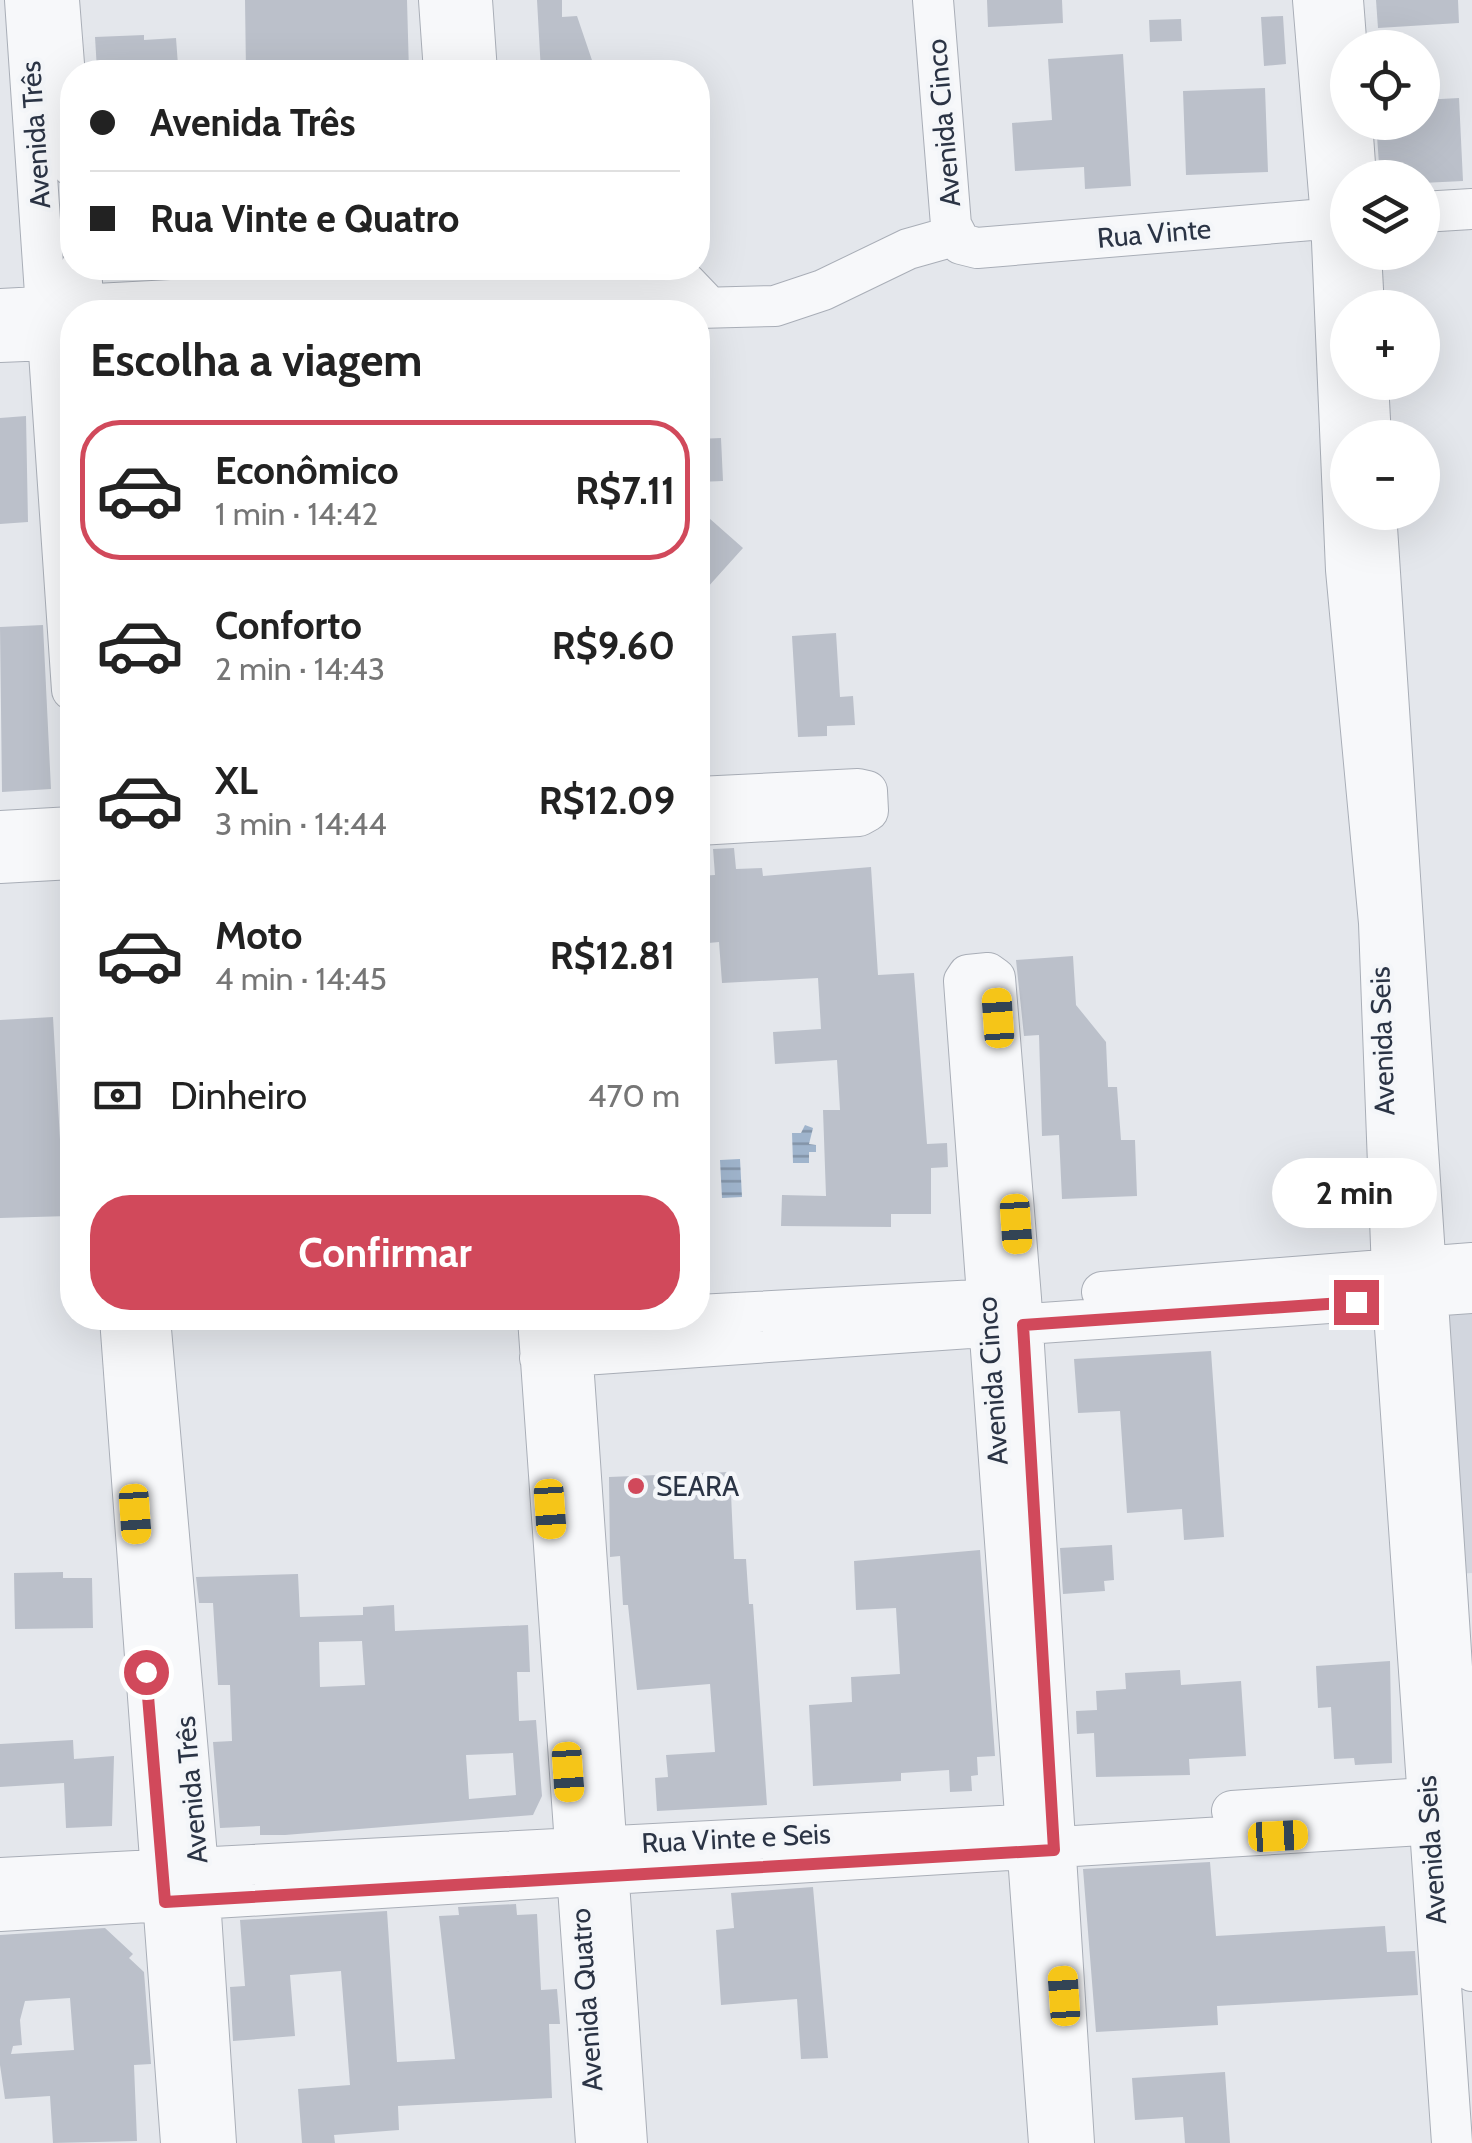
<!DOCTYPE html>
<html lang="pt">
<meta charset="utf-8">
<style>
:root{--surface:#fff;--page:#f6f6f6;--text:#222;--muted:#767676;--line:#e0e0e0;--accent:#d1495b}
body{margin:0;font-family:Cabin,sans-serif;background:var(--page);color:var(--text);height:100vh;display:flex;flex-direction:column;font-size:38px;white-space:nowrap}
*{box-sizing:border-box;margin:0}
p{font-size:32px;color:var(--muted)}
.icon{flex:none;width:55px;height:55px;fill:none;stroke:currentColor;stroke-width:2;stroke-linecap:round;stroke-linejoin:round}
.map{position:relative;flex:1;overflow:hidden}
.side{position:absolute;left:60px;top:300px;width:650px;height:1030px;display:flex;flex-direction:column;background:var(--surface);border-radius:40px;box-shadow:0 10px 40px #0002}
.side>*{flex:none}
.guide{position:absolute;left:60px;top:60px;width:650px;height:220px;border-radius:40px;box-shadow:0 10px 40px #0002;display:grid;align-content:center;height:220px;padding:0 30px;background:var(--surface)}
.controls{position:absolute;left:1330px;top:30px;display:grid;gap:20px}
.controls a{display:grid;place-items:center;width:110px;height:110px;border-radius:50%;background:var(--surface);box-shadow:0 10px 40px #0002;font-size:50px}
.end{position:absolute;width:45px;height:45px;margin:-22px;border:12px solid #d1495b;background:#fff;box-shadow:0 0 0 5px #fff}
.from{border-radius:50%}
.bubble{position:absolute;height:70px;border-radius:35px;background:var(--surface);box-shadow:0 10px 40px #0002;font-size:32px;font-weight:800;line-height:70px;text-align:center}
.car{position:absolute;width:30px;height:60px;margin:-30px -15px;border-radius:12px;box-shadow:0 0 8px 2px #0007;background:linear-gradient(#f5c518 24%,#345 0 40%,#f5c518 0 76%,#345 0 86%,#f5c518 0)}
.guide b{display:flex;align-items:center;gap:35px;height:95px;font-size:38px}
.guide b+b{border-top:2px solid var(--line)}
.guide i{width:25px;height:25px;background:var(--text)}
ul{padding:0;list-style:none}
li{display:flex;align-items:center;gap:30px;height:140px;margin:0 20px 15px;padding:0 10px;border:5px solid transparent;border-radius:40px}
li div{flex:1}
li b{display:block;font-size:38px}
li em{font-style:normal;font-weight:800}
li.active{border-color:var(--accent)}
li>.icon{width:90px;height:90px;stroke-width:1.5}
h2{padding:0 30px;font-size:45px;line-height:120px}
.pay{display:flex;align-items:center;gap:25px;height:110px;padding:0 30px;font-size:38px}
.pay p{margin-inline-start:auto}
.button{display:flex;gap:20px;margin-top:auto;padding:20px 30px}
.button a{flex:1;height:115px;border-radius:40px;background:var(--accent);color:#fff;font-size:40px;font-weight:800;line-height:115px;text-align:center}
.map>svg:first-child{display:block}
.built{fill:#d2d6de}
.water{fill:url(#water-rules)}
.building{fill:#bbc0ca;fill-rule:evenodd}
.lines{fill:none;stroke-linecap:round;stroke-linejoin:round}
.minor-casing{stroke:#a9aeb7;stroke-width:42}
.minor{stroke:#f7f8fa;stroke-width:40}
.route{stroke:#d1495b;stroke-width:12}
.poi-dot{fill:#d1495b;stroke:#f4f6f9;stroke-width:4}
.labels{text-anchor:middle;stroke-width:9;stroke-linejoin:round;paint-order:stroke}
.street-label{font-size:28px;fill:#2b3445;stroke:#f4f6f9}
.poi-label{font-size:28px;fill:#2b3445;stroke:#f4f6f9;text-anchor:start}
</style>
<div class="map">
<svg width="1472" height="2143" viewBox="0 0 1472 2143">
<defs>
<pattern id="water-rules" width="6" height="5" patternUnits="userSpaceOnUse" patternTransform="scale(2.5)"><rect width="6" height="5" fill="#9fb4cc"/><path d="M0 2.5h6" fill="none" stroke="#8293a7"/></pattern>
</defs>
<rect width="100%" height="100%" fill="#e4e7ec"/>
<!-- built -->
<path class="built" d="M1472,1293v280l-27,2 -17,-279z"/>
<!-- water -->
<path class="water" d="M805,1125l8,3 -4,16 7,1v7h-7v11h-16l-1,-30h9z
M740,1159l2,38 -20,1 -2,-38z"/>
<!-- building -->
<path class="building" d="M245,0h162l2,72h-163z
M537,0h25v17l15,-1 19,56h-55z
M987,0h75l1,23 -75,4z
M1376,0h82l1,23 -81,5z
M1283,16l3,48 -22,2 -3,-49z
M1181,19l1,22 -32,1 -1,-22z
M144,35v5l32,-2 2,27 -81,5 -2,-33z
M1123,54l8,132 -46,3 -1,-22 -69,4 -3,-48 40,-3 -4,-61z
M1265,88l3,84 -82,3 -3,-84z
M1459,98l4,83 -41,2v-5h-42l-4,-56h46v-22z
M26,416l2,106 -28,2v-106z
M721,438l2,43 -25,1v-43z
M709,518l34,30 -45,50v-68z
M43,625l8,164 -49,3 -2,-165z
M836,633l4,64 13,-1 2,29 -28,1v10l-29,1 -6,-101z
M734,848l2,21 26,-1 1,8 108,-9 7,108 36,-2 13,171 20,-1 1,24 -17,1v46h-40v13l-110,-1 1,-31 44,1 -3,-86h17l-3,-50 -62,4 -2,-32 48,-3 -3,-51 -96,5 -3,-41 -21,2v-68l17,-1 -2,-26z
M1073,956l3,49 30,37 2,45h9l4,53h14l2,56 -75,3 -3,-64 -17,1 -3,-101 -15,1 -8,-76z
M53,1017l8,140h11l-3,59 -69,2v-198z
M1211,1351l13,186 -40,3 -2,-31 -55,4 -7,-102 -42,2 -4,-54z
M730,1472l4,87h12l3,45h4l14,201 -110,6 -2,-33 13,-1 -2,-22 49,-3 -5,-68 -73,6 -9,-85h-5l-3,-49 -10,1 -1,-80z
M1112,1545l2,35 -10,1 1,10 -42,3 -3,-46z
M980,1550l15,206 -18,1 1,18 -7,1 1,15 -22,1 -1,-22 -48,3v8l-88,5 -4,-81 43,-3 -1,-25 49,-3 -4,-66 -40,2 -2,-49z
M63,1572v6h29l1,50 -78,1 -1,-56z
M298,1574l2,43 63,-2v-8l31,-2 1,26 133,-6 2,47h-13l2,49 17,-1 6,76 -9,19 -248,20h-25v-9l-40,2 -7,-86 19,-1 -2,-56h-12l-5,-82h-14l-3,-26zM362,1641l3,44 -45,2 -1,-45zM513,1753l3,42 -47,4 -3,-44z
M1390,1661l2,102 -37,2 -1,-7 -20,1 -3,-52 -13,1 -2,-42z
M1180,1670l1,15 60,-4 5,75 -57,3 1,16 -94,2 -2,-44 -17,1 -1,-23 21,-1 -1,-19 30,-2 -1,-16z
M73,1740l1,19 40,-3 -2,70 -46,2 -2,-45 -64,4v-43z
M1210,1862l6,74 169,-10 2,26 28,-1 3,44 -201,11 1,19 -122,7 -13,-163z
M813,1887l15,171 -27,1 -4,-60 -76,6 -5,-75 18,-2 -3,-35z
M516,1904l1,11 20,-1 4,76 16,-1 3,35h-11l3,74 -154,8 1,24 -65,5 1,8h-33l-4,-54 52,-4 -9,-114 -51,4 5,61 -62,5 -3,-54 15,-1 -5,-66 147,-9 10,151 58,-3 -16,-143 20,-1 -1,-8z
M105,1928l28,26 -4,4 15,14 7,92 -17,1 3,76 -84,2 -3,-47 -45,3 -5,-34v-130zM70,1998l4,52 -63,4 2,-8 9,-1 -2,-25 5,-19z
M1225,2072l5,71h-45l-2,-26 -48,3 -3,-42z"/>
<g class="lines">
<defs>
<path id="minor" d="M25,0l47,690
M59,0l13,166
M439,0l5,72
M472,0l5,72
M933,0l18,225 10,19 16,4 371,-31
M1313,0l18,218 15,352 33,353 14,376 59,844
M1343,0l5,65
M1352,122l4,56
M1422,212l50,-3
M1361,252l3,56
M81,268l3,44
M0,309l667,-35 19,9 23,24
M549,312l226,-6 48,-16 85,-41 46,-13
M0,342l72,-3
M1368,382l3,56
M1376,512l96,1459
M698,797l160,-8 9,2 1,20 -9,5 -161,9
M0,831l72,-4
M0,863l72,-4
M1102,1292l370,-29
M698,1315l316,-17
M120,1318l61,825
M150,1318l48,550 18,275
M538,1318l58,825
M570,1318l57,825
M544,1324l106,-6
M540,1358l932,-65
M1232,1811l222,-15
M0,1878l1040,-54
M0,1911l1472,-89
M1049,2143l-85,-1162 4,-6 20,-2 7,5 26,320 53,845"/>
</defs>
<!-- minor casing -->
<use href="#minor" class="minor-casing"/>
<!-- minor -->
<use href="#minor" class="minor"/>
</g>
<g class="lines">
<!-- route -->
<path class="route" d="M146,1672l19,230 889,-52 -31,-525 333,-23"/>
</g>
<!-- markers -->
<circle class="poi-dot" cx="636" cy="1486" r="10"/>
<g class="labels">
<!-- street labels -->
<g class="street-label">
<text transform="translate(943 123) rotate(-95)" y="10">Avenida Cinco</text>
<text transform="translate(35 135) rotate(-94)" y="10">Avenida Três</text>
<text transform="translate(1154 233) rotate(-5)" y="10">Rua Vinte</text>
<text transform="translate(1382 1041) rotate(-92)" y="10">Avenida Seis</text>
<text transform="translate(992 1381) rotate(-94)" y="10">Avenida Cinco</text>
<text transform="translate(191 1790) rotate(-95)" y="10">Avenida Três</text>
<text transform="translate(736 1838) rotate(-3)" y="10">Rua Vinte e Seis</text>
<text transform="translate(1431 1850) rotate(-94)" y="10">Avenida Seis</text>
<text transform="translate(586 2000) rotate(-94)" y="10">Avenida Quatro</text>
</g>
<!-- poi labels -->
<g class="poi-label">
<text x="656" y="1496">SEARA</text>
</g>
</g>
</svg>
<div class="controls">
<a><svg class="icon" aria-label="locate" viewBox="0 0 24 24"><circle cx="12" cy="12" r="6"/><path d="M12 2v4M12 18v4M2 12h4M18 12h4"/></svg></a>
<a><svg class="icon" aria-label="layers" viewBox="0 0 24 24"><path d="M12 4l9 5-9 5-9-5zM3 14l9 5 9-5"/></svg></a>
<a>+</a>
<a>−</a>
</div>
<i class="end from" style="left:146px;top:1672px"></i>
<i class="end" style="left:1356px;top:1302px"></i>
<div class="bubble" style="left:1272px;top:1158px;width:165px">2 min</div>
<i class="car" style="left:998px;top:1018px;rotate:356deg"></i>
<i class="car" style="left:1016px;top:1224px;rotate:176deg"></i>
<i class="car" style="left:550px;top:1509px;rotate:176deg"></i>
<i class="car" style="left:135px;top:1514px;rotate:176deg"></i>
<i class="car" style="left:568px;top:1772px;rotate:176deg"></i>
<i class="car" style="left:1278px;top:1836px;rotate:87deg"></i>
<i class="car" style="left:1064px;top:1996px;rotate:356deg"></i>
<div class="guide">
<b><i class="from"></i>Avenida Três</b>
<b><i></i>Rua Vinte e Quatro</b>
</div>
<section class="side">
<h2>Escolha a viagem</h2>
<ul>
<li class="active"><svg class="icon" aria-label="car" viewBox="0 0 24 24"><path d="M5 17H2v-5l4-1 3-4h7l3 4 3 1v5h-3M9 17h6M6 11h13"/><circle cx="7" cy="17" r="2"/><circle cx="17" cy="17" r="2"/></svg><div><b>Econômico</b><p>1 min · 14:42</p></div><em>R$7.11</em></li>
<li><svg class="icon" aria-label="car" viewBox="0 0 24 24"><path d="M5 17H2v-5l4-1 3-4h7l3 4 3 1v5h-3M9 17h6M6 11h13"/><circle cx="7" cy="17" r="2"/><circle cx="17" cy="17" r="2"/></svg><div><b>Conforto</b><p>2 min · 14:43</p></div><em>R$9.60</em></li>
<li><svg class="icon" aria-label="car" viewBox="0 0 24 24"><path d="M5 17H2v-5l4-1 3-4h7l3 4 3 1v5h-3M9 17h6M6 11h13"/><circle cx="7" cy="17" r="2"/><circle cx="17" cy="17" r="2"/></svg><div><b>XL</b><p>3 min · 14:44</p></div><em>R$12.09</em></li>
<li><svg class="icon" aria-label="car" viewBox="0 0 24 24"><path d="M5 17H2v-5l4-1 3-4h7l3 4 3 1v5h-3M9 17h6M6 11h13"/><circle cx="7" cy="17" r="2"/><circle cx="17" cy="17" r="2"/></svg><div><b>Moto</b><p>4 min · 14:45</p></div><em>R$12.81</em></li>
</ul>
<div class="pay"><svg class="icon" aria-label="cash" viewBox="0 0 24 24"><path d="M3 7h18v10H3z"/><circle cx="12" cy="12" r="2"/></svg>Dinheiro<p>470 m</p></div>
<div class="button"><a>Confirmar</a></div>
</section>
</div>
